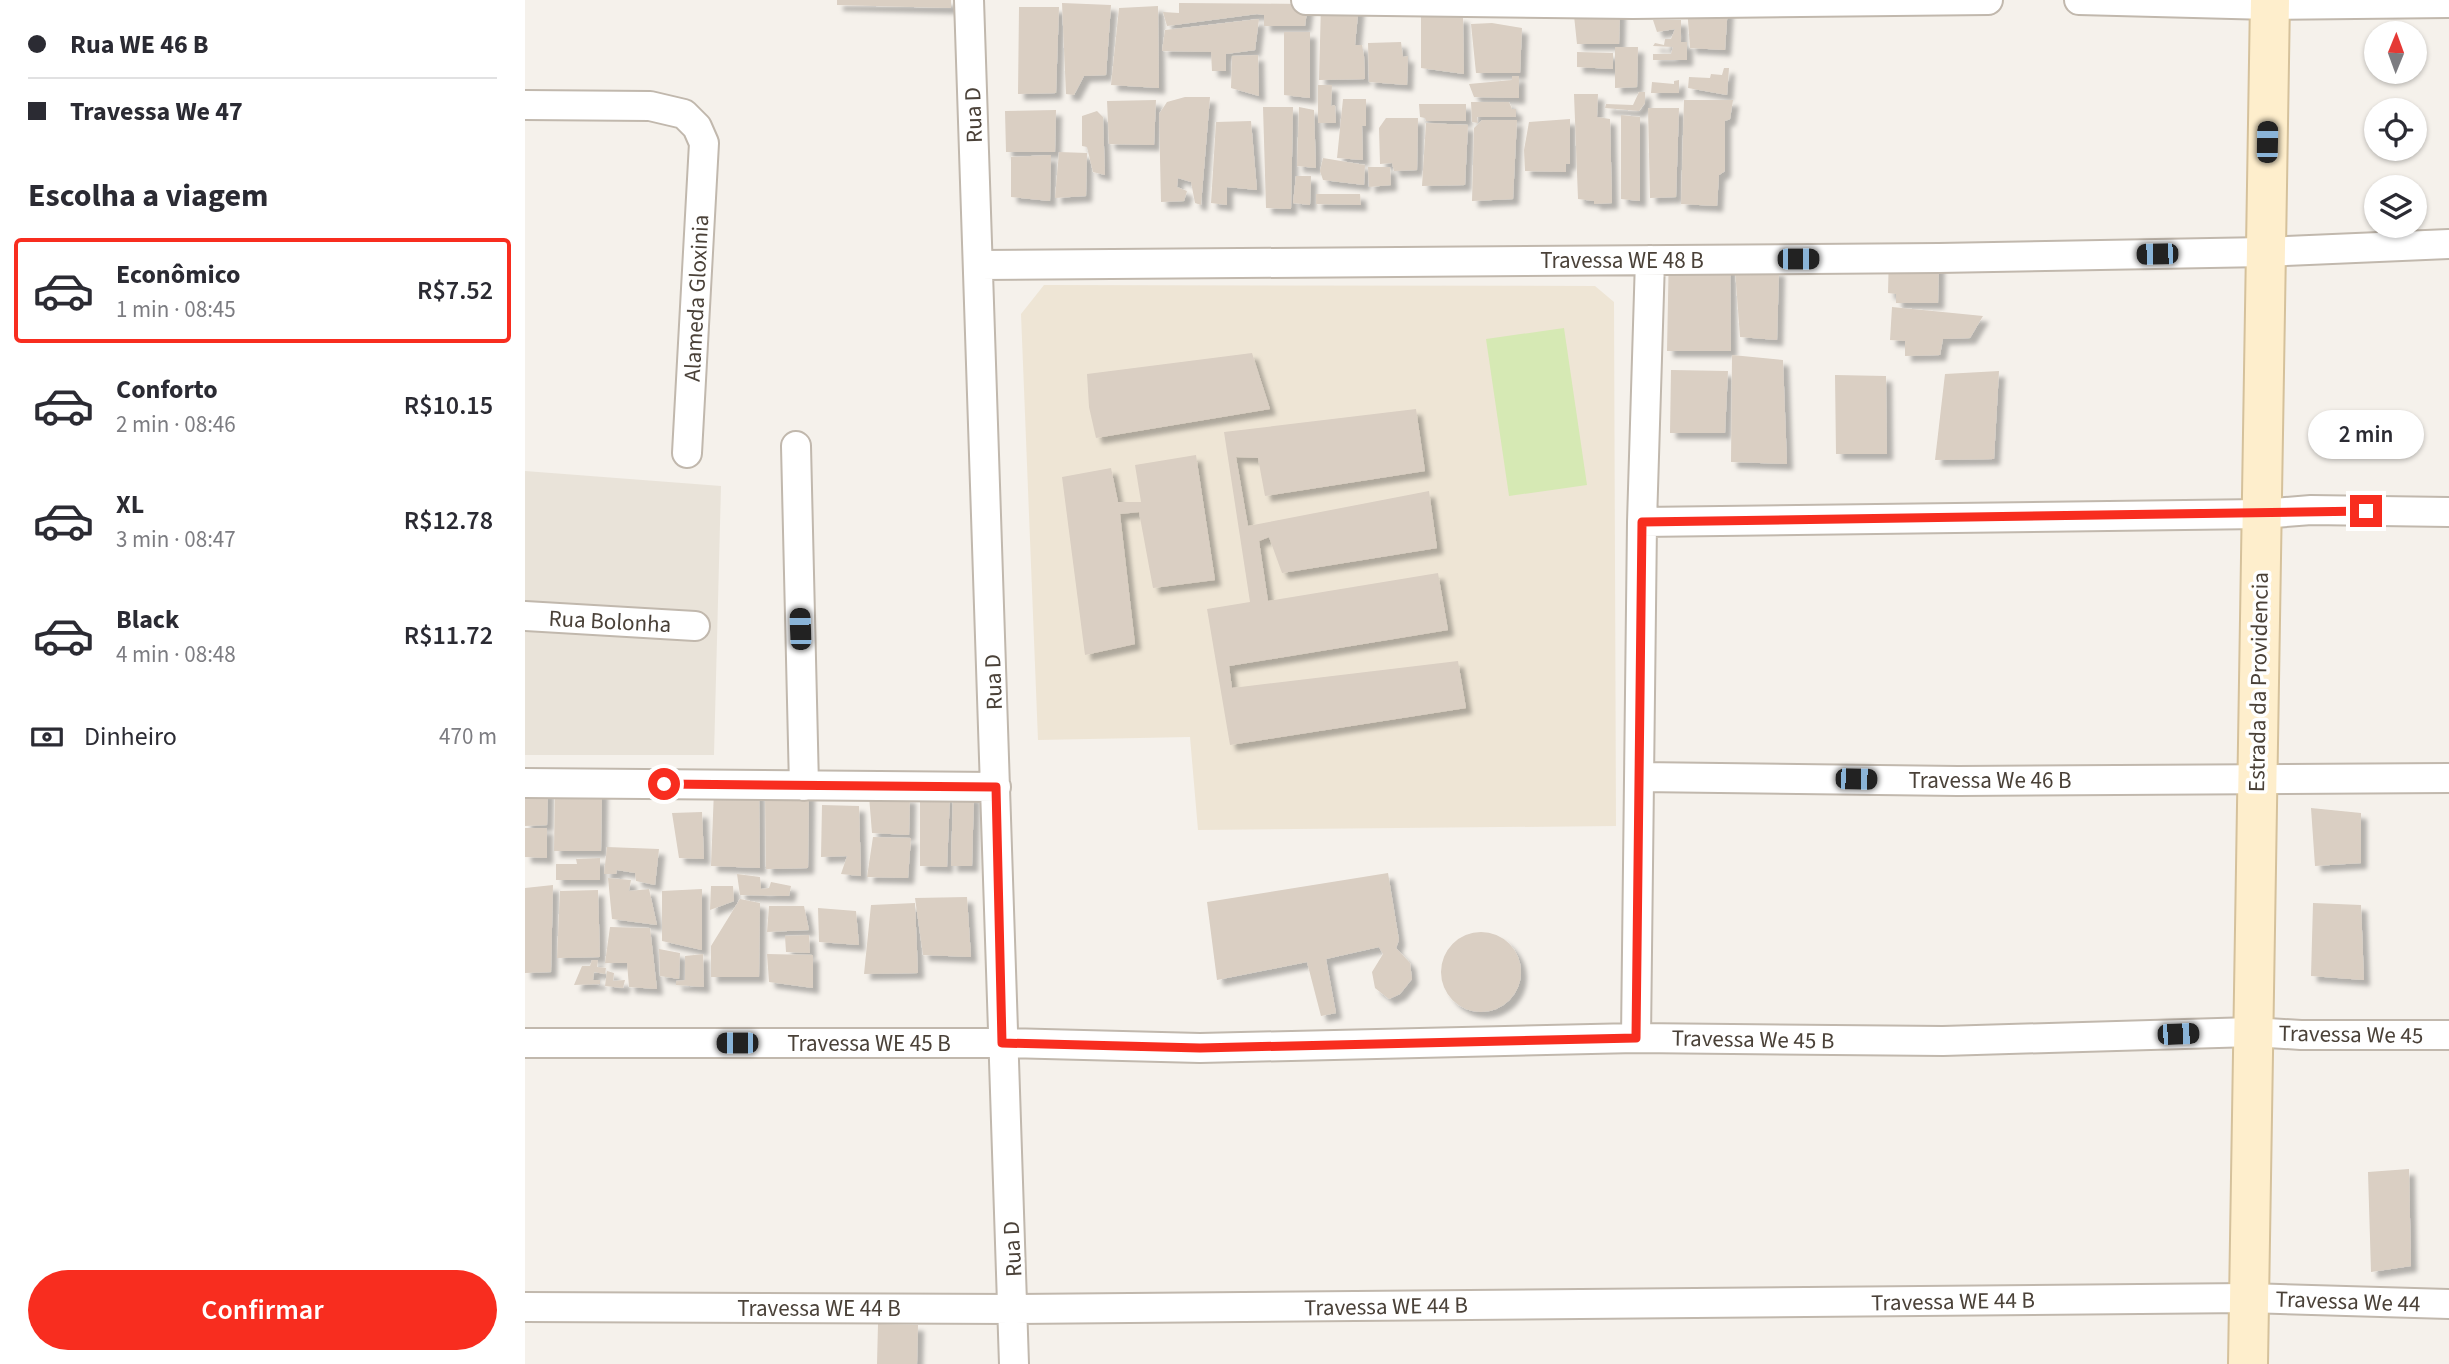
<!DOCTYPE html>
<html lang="pt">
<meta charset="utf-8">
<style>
:root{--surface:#fff;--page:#f7f7f7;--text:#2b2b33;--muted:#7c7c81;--line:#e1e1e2;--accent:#f82d1f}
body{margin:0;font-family:"Source Sans 3",sans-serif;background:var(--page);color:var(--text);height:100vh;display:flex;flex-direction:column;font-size:26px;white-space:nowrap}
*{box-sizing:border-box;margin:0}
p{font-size:23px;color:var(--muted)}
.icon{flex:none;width:38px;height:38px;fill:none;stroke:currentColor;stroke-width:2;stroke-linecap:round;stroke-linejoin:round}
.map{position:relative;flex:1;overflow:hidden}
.panel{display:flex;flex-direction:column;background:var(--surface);width:525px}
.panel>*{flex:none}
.top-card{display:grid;align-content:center;height:154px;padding:0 28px;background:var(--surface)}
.needle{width:46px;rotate:1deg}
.buttons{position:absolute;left:1839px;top:21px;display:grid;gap:14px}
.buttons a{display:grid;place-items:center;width:63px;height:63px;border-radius:50%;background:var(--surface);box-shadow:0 2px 5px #0004;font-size:35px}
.end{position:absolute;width:32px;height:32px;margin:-16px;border:9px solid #f82d1f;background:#fff;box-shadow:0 0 0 4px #fff}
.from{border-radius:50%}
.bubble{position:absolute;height:49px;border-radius:24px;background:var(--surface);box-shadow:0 2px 5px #0004;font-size:23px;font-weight:600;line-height:49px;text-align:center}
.car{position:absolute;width:21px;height:42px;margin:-21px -10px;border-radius:9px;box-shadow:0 0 5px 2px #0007;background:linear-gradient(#222 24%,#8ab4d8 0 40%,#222 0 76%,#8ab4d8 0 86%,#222 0)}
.top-card b{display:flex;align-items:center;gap:24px;height:66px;font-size:26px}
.top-card b+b{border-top:2px solid var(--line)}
.top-card i{width:18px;height:18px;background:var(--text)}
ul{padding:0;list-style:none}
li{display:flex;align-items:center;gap:21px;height:105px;margin:0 14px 10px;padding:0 14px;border:4px solid transparent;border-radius:7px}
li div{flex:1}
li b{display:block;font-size:26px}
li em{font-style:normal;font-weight:600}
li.selected{border-color:var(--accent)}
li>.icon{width:63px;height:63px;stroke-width:1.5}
h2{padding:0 28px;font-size:32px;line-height:84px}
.pay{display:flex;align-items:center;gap:18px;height:77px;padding:0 28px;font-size:26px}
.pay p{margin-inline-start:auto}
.action{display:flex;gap:14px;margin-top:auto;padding:14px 28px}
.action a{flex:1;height:80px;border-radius:42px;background:var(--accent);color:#fff;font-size:28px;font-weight:600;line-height:80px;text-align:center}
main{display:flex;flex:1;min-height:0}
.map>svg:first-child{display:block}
.residential{fill:#e9e3d9}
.education{fill:#eee5d5}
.green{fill:#d6e9b4}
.building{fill:#dacfc3;filter:url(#shadow)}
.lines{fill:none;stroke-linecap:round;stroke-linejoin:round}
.street-casing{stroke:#c1b8ad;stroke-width:32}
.secondary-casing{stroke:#d5c19b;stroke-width:42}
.street{stroke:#fff;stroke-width:28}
.secondary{stroke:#feeecc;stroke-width:38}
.route{stroke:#f82d1f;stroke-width:9}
.labels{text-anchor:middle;stroke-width:7;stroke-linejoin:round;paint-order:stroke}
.street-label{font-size:23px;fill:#4a4138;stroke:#fff}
</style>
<main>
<section class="panel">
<div class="top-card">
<b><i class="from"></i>Rua WE 46 B</b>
<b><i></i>Travessa We 47</b>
</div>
<h2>Escolha a viagem</h2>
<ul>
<li class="selected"><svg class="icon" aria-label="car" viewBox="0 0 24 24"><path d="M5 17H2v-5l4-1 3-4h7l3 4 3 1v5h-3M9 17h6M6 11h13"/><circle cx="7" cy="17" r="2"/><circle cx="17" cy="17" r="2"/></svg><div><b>Econômico</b><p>1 min · 08:45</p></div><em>R$7.52</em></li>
<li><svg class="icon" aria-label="car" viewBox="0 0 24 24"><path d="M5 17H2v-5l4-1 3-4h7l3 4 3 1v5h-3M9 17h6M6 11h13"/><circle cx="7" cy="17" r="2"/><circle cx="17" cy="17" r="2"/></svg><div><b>Conforto</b><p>2 min · 08:46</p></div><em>R$10.15</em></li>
<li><svg class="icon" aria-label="car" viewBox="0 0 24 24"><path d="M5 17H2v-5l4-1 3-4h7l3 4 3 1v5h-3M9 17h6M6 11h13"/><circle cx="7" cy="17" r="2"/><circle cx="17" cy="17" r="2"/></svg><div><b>XL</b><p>3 min · 08:47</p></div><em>R$12.78</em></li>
<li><svg class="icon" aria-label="car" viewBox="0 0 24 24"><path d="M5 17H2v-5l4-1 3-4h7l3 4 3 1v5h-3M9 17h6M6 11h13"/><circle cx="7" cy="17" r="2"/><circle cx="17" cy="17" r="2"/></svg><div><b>Black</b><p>4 min · 08:48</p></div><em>R$11.72</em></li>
</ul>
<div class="pay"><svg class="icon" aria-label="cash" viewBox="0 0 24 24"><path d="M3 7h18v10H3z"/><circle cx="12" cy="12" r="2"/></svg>Dinheiro<p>470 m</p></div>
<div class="action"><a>Confirmar</a></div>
</section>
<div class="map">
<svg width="1924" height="1364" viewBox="0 0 1924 1364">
<defs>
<filter id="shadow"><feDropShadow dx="6" dy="6" stdDeviation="2" flood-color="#0004"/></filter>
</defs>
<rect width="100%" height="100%" fill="#f5f1eb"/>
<!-- residential -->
<path class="residential" d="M0,471l196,15 -7,269h-189z"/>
<!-- education -->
<path class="education" d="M519,285l551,1 19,16 2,524 -418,4 -8,-93 -152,3 -17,-426z"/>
<!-- green -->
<path class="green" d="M1039,328l23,157 -78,11 -23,-157z"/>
<!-- building -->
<path class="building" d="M312,0h114v8l-114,-3z
M537,3l49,2 -5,70 -22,1 -10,19 -8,-1z
M654,3l129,1 -3,22h-41v-11l-7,-1 -90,12 -4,-14 16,1z
M796,4h38l-4,41h7l2,11 1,23 -46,1z
M633,6l1,82 -48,-3 8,-77z
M1048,6l47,2 -1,36h-42z
M1203,6l-3,44 -35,-2 -3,-41z
M494,7h40l-3,86 -38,1z
M914,14l24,3 1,57 -43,-6v-52z
M734,19l-4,31 -29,4v17h-14l-1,-19 -49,-1 3,-21z
M1128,20h28v22h6v18h-34v-6h18l2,-7 -20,-1 2,-3 9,2 1,-6h6l4,-10 -18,3z
M967,23l30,5 -2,45h-44l-5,-49z
M759,32h26v66l-26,-3z
M876,42l2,15 5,-1 -1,29 -38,-3 -1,-39z
M1090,47h23l-1,40 -22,1z
M1052,52l36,1v16l-36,-2z
M733,55l1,41 -28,-8 1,-32z
M1199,68h5l-2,27 -39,-7 1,-11 21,1 1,-4 11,1z
M987,76h7v22l-45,-1 -5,-13 43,-4z
M1154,80v13h-28l1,-11 22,2v-3z
M793,85h14l-1,21 4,-1 1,18h-18z
M1114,92h6v11l-6,8 -34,-3 1,-4 27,1z
M1049,94h24l-1,23 13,2 2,84 -18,1v-3l-16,-2z
M660,97h25l-9,108 -6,-2 -4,-21 -13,-4 -1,9 10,4 -3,10 -23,1 -2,-88 8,-12z
M818,99h23v27h-4l1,34 -26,-2z
M631,100l-2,45 -45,-1 -2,-43z
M1159,100h49l-3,19 -5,2v50l-6,4 -2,31 -36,-2z
M946,102h38l3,7h4v8h-39l1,6 -6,-1z
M894,104h47v17h-40l-1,-3 -5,-1z
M738,107h30l-2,102 -25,-1z
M774,107l15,3 2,58 -19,-2z
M1123,108h31l-3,89 -26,1z
M531,110l-1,42h-49l-1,-41z
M572,111l6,6 2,58 -12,-3 -6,-25 -5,-1v-30z
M1096,115l19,2v84l-19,-2z
M861,118h32l-1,52 -23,1 -2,-8 -12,1 -1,-36z
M1045,119v45h-4v8l-41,-1 -1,-21 5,-28z
M957,120h35l-4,79 -41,2 2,-73z
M726,121l6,69 -30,-3v18l-16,-2 5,-81z
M901,123l42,2 -3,60 -43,1z
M534,152l28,1 -1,43 -31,2z
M526,155l-1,46 -39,-4v-40z
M798,158l42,7 -1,20 -41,-5 -3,-9z
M843,167h22l1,18 -22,2z
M771,176h15l-1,29 -17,-2z
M791,194h44l1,11 -45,-1z
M1370,243l42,3 2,12 -1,45h-42v-9l-8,-1 1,-42 5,2z
M1144,248h61l1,103h-64z
M1210,269l44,1 -2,70 -37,-3z
M1367,307l91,9 -13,22 -27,1 -3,16 -35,1v-15l-15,-1z
M727,353l18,56 -174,29 -7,-31 -2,-33z
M1207,355l51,5 4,104 -56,-2z
M1146,370l57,1 -3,62h-55z
M1474,371l-5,88 -59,1 10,-86z
M1310,375l51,1 1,78h-51z
M891,409l9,62 -160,25 -7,-38 -22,-1 12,69 181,-35 8,57 -155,25 -13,-36 -10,4 9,60 170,-28 10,57 -219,36 3,22 226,-27 8,47 -236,37 -23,-136 43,-7 -26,-170z
M671,455l19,125 -62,8 -14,-76 -19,2 15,130 -50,11 -23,-178 49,-9 7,34h23l-6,-37z
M0,789l23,1 -1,35 -22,1z
M30,789l47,1 -1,61h-47z
M189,790l45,1 1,77 -49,-2z
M284,792l-1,76 -42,1 -1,-76z
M395,793l30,2 -3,72 -27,-1z
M428,795h21l-2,71h-21z
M344,796l41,1 -1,38 -37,-2z
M297,805l37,1 2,70 -20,-2 6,-18 -26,1z
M1786,808l50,5v50l-46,3z
M177,812l2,47 -25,-1 -7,-45z
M0,828h22v30l-22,-1z
M348,837l38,1 -3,40 -41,-1z
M82,847l52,2 -4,36 -19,-4 -1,-8 -18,-3 -1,4h-12z
M75,858v22h-44v-16h21l-1,-5z
M863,873l11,67 -3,8 14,15 2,16 -12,15 -11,5 -14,-11 -3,-16 11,-18 -4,-7 -53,12 10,54 -15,3 -14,-54 -90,18 -10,-78z
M212,874l23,3 1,12 8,-1 2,-6 20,4 -2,10 -49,-1z
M83,878l23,2 -2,11 20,-2 8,36 -45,-6z
M28,885l-2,87 -26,1v-85z
M186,886h22l1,15 -24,9z
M177,889v61l-40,-9v-50z
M73,890l2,67 -43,1 3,-67z
M442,897l4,60 -48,-2 -8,-57z
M215,899l20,4 -1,74h-48v-31z
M390,903l3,70 -54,1 7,-69z
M1788,903l48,2 3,75 -53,-4z
M244,906h35l5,24 -42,2z
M293,908l38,3 3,34 -40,-3z
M85,927l40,1 7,61 -28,-2 -2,-24h-22z
M916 972a40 40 0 1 1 80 0a40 40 0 1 1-80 0Z
M284,935l1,18 -24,-1 -1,-16z
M134,949l21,4 -1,26 -19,-3z
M178,954l1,33 -28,-2v-4l9,-1v-24z
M242,954l46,1v33l-44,-6z
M67,960h6l-1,7 9,1 -1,6 -11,-2 -1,8h7v4l-26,1 8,-19h8z
M82,971l7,2 -1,8 12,-1 -2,8 -18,-2z
M1884,1169l2,97 -40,6 -3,-100z
M353,1324l40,1 -1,39h-40z"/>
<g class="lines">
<defs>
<path id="street" d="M444,0l45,1364
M781,0l327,4 355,-4
M1554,0l191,5 179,-2
M0,105l125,1 34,8 13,13 7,16 -17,310
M454,265l960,-7 326,-6 184,-8
M271,446l8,340
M1117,522l619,-8 50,-4 138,2
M0,616l170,10
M1115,777l318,4 491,-3
M0,783l471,4
M1111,1038l6,-516 8,-262
M0,1043h477l198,5 436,-10 307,3 309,-9 49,3h148
M0,1307l489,2 1234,-11 201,6"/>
<path id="secondary" d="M1723,1364l22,-1364"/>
</defs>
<!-- street casing -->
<use href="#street" class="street-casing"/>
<!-- secondary casing -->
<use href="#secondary" class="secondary-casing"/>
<!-- street -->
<use href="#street" class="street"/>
<!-- secondary -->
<use href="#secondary" class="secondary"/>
</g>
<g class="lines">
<!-- route -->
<path class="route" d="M139,784l332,3 6,256 198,5 436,-10 6,-516 724,-11"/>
</g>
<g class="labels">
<!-- street labels -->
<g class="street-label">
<text transform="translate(448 115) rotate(-92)" y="8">Rua D</text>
<text x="1097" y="268">Travessa WE 48 B</text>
<text transform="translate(171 298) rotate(-87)" y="8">Alameda Gloxinia</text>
<text transform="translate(85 621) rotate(3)" y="8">Rua Bolonha</text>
<text transform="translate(468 682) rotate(-92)" y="8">Rua D</text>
<text transform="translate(1733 682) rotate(-89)" y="8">Estrada da Providencia</text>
<text x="1465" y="788">Travessa We 46 B</text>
<text transform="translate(1826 1034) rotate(1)" y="8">Travessa We 45</text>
<text transform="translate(1228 1039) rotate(1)" y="8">Travessa We 45 B</text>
<text x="344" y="1051">Travessa WE 45 B</text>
<text transform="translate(487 1249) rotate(-93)" y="8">Rua D</text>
<text transform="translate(1428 1301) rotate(-1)" y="8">Travessa WE 44 B</text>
<text transform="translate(1823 1301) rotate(2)" y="8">Travessa We 44</text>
<text transform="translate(861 1306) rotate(-1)" y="8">Travessa WE 44 B</text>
<text x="294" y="1316">Travessa WE 44 B</text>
</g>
</g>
</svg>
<div class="buttons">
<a><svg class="needle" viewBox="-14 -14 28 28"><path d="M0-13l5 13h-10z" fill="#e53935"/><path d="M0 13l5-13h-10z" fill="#7c7c81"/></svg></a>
<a><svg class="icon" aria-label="locate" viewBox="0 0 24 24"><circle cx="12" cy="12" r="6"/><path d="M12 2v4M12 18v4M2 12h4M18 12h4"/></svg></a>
<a><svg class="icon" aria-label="layers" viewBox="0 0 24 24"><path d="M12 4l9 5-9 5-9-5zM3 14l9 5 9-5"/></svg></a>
</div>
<i class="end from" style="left:139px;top:784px"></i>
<i class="end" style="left:1841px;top:511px"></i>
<div class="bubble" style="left:1783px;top:410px;width:116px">2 min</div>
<i class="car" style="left:1742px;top:142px;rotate:1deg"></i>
<i class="car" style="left:1632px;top:254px;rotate:269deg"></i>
<i class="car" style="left:1273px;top:259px;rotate:90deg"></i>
<i class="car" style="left:275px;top:629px;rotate:358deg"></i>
<i class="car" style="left:1331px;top:779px;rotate:91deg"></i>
<i class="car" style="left:1653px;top:1034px;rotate:88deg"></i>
<i class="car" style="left:212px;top:1043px;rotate:270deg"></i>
</div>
</main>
